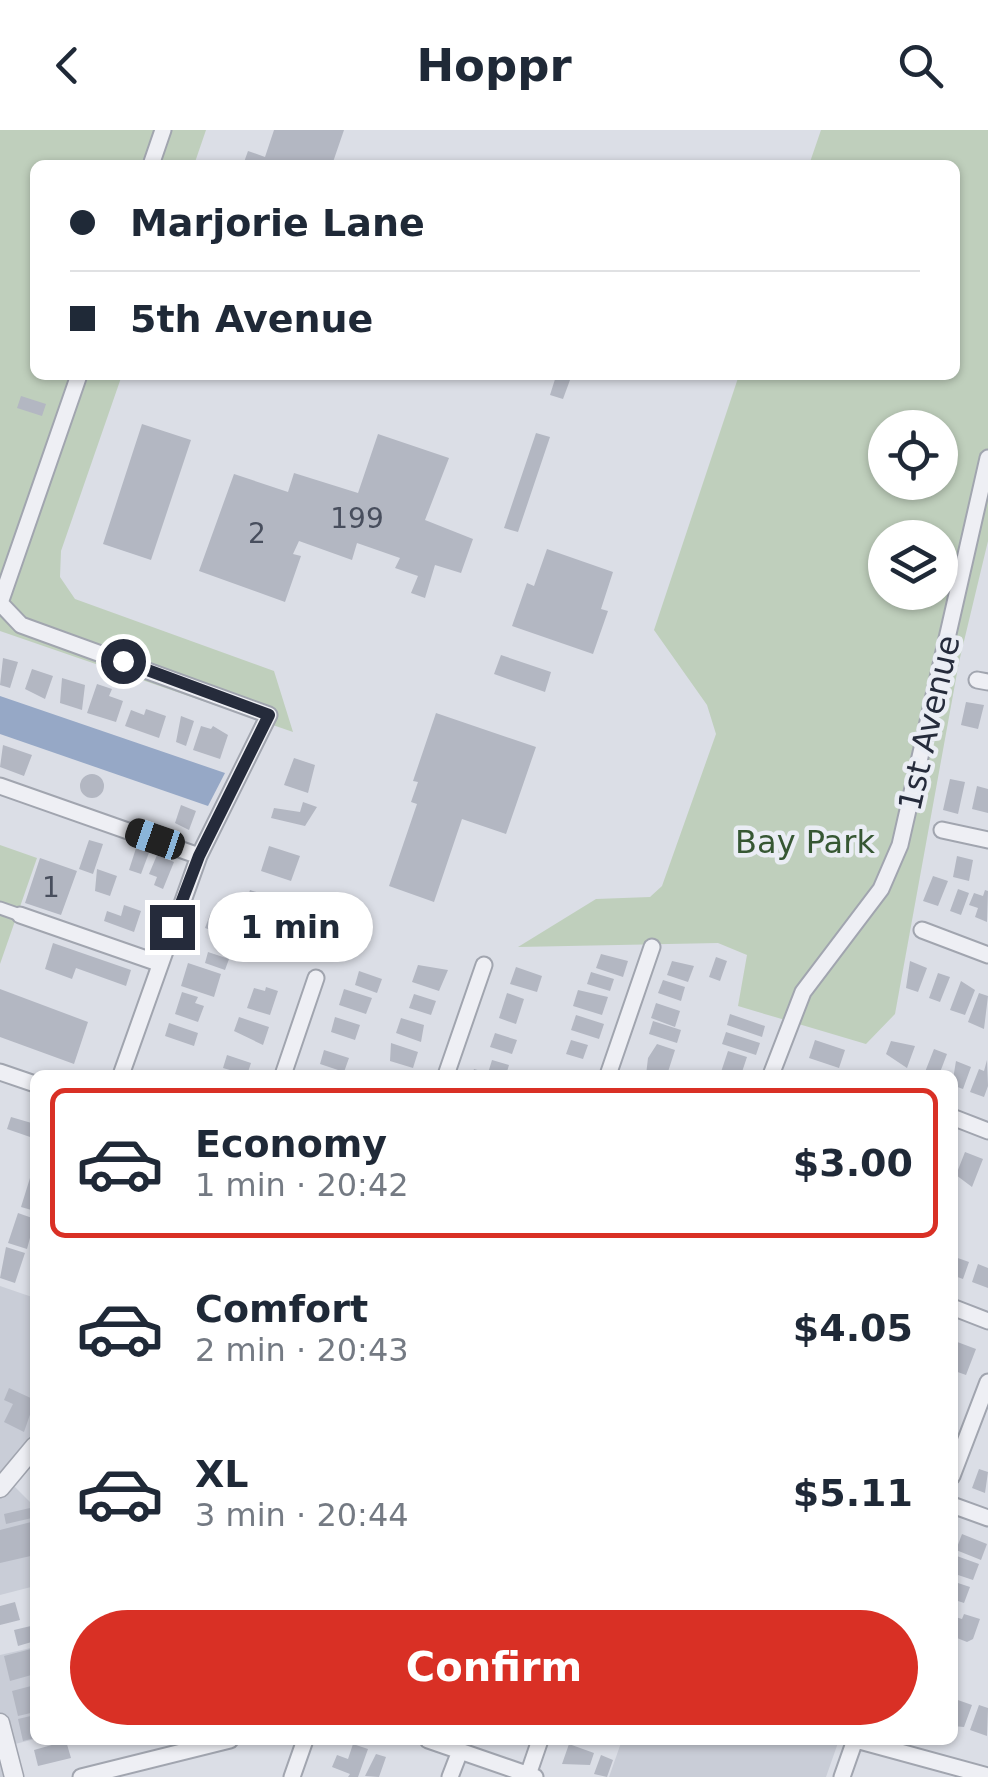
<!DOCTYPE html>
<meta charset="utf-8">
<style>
:root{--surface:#fff;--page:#f2f2f3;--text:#1f2937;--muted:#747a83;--line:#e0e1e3;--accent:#d93025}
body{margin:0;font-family:"DejaVu Sans",sans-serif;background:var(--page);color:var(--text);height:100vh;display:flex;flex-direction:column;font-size:38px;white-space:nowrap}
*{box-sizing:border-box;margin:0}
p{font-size:32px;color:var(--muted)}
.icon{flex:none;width:55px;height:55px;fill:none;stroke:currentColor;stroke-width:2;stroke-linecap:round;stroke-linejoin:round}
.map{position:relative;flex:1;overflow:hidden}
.details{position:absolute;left:30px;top:940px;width:928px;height:675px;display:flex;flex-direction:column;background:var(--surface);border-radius:15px;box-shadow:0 2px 8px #0004}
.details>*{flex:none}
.guide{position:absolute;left:30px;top:30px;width:930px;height:220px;border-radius:15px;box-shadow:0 2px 8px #0004;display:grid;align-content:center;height:220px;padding:0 40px;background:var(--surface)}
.buttons{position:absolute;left:868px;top:280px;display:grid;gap:20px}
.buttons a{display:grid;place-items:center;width:90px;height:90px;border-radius:50%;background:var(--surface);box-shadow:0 2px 8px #0004;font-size:50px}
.end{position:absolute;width:45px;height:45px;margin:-22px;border:12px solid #252b3b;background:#fff;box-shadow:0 0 0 5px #fff}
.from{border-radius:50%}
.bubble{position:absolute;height:70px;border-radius:35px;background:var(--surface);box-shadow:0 2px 8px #0004;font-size:32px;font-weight:600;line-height:70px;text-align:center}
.car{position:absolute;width:30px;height:60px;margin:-30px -15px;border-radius:12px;box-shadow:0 0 8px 2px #0007;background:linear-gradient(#222 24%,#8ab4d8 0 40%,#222 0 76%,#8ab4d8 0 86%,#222 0)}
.guide b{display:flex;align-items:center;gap:35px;height:95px;font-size:38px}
.guide b+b{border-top:2px solid var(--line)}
.guide i{width:25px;height:25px;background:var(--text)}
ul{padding:18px 0 0;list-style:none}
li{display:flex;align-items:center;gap:30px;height:150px;margin:0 20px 15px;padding:0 20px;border:5px solid transparent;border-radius:15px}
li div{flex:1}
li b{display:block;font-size:38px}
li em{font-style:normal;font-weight:600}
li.on{border-color:var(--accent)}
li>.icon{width:90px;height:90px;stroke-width:1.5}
.cta{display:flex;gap:20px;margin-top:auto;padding:20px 40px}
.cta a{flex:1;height:115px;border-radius:60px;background:var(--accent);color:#fff;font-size:40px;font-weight:600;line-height:115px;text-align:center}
header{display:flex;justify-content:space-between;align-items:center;height:130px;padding:0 40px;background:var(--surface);font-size:45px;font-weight:600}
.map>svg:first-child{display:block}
.built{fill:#c9cdd7}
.green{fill:#bfcfbc;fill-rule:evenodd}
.water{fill:#96a8c6}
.building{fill:#b3b7c2}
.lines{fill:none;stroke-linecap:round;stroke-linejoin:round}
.pedestrian-casing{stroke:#a1a5af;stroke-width:15}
.minor-casing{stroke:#a1a5af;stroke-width:19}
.tertiary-casing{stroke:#a1a5af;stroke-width:21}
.pedestrian{stroke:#eeeff4;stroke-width:11}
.minor{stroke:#eeeff4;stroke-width:15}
.tertiary{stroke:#eeeff4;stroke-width:18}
.route{stroke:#252b3b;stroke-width:12}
.labels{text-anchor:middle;stroke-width:9;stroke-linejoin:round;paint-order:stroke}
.number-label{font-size:28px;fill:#484e5d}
.street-label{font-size:32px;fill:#252b3b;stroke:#eaedf4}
.park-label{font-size:32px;fill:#365733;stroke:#eaedf4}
</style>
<header><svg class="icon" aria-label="back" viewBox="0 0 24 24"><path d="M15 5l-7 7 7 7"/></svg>Hoppr<svg class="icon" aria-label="search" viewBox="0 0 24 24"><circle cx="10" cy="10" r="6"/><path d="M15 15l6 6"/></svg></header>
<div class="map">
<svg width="988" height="1647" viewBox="0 0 988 1647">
<rect width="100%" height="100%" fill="#dbdee6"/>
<!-- built -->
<path class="built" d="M0,1156l35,12v143l-27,39 27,27v79l-35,9z
M35,1517v92l-28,7 8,31h-15v-122z
M622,1610h217l-13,37h-217z"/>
<!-- green -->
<path class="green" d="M0,0h206l-12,35h-159v210h87l-61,176 -1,26 15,22 199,72 19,61 -293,-101z
M821,0h167v411l-29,121 -64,352 -29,30 -128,-38 9,-51 -29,-12 -200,4 78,-48 54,-2 12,-11 54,-152 -9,-29 -53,-75 85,-255h216v-210h-146zM885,298h55v54h-55zM885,408h55v54h-55z
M0,715l37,13 -37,106z"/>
<!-- water -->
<path class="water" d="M0,566l225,77 -17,33 -208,-72z"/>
<!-- building -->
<path class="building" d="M274,0h70l-12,35h-89l5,-14 17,6z
M556,246l14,4 -7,19 -13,-4z
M21,266l25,8 -4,12 -25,-8z
M142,294l49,16 -40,120 -48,-16z
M536,303l14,4 -32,95 -14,-4z
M378,304l71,24 -24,62 48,19 -12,34 -26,-8 -10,33 -14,-5 7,-17 -23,-8 5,-10 -43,-15 -5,17 -53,-19 -6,13 8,2 -16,46 -86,-31 35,-97 54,18 6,-19 64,20z
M547,419l66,23 -12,37 7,2 -15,43 -81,-28 15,-43 7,3z
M501,525l50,17 -6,20 -51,-18z
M3,528l15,4 -8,26 -10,-3z
M32,539l21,7 -8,23 -20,-10z
M62,548l23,7 -3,25 -22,-7z
M97,554l15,5 -3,7 14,5 -7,21 -29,-9z
M966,572l18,3 -6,24 -17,-4z
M146,579l20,7 -7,22 -34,-12 6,-16 13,5z
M436,583l100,34 -30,87 -44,-15 -28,83 -45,-16 28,-82 -6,-2 7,-20 -5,-1z
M181,586l13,5 -8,25 -10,-4z
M201,596l10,3 2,-3 15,9 -8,24 -27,-9z
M3,615l29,10 -8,21 -24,-9z
M294,628l21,7 -7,28 -24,-8z
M80 656a12 12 0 1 1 24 0a12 12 0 1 1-24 0Z
M950,649l15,3 -7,32 -15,-4z
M977,656l11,3v24l-16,-4z
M303,672l14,5 -12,19 -34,-8 3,-10 26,4z
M181,675l15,6 -7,19 -14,-7z
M89,710l14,4 -10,30 -14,-5z
M137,715l13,5 -9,24 -12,-4z
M269,716l31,10 -9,25 -30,-10z
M157,725l17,7 -11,27 -9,-4 3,-8 -8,-3z
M957,726l16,4 -4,21 -16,-4z
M40,728l37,13 -16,44 -36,-12z
M97,739l20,7 -7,20 -15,-5z
M933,746l15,5 -10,25 -15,-5z
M958,759l11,4 -8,22 -11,-4z
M250,760l27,9 -6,18 -27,-9z
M985,760l3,1 -1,31 -12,-5 3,-9 -9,-3 5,-12 9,3z
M124,775l17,6 -7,21 -30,-11 3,-10 14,5z
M211,782l39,13 -4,11 -6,-2 -1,5 -34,-11z
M53,813l78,27 -5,16 -50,-18 -4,11 -27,-10z
M208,822l21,7 -4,11 -20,-7z
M601,824l27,7 -5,16 -27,-9z
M716,827l11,4 -7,20 -11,-4z
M672,831l22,5 -6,16 -21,-7z
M910,831l17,7 -9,24 -12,-4z
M188,833l33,11 -7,23 -33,-11z
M418,835l30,5 -9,21 -27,-9z
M516,837l26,9 -5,16 -27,-8z
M359,841l23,8 -5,14 -22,-8z
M591,842l23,7 -4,12 -23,-7z
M938,843l12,4 -10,25 -11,-4z
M663,850l22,7 -4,14 -23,-8z
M961,851l14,9 -10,25 -15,-5z
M266,857l12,4 -8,24 -23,-7 7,-20 11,3z
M0,859l88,33 -14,42 -74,-27z
M344,859l28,9 -6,16 -27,-9z
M578,860l30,7 -6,18 -29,-9z
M182,862l16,5 -3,6 9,3 -6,16 -23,-8z
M507,863l17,6 -8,25 -17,-6z
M979,863l9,3 -4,33 -16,-7z
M414,864l22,7 -5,14 -22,-7z
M656,873l24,8 -5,16 -24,-9z
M730,884l35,12 -3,11 -35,-12z
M576,885l28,9 -5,15 -28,-9z
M239,887l30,10 -6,18 -29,-14z
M335,887l25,8 -5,15 -24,-8z
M401,888l23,7 -3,17 -25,-9z
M653,891l28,9 -4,13 -28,-9z
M169,893l29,10 -4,13 -29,-10z
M726,902l34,11 -4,12 -34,-11z
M495,903l22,7 -5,14 -22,-7z
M571,910l17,5 -5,14 -17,-5z
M815,910l30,10 -6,18 -30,-10z
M891,911l24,5 -8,22 -21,-14z
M391,913l27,9 -5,16 -23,-7z
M657,914l18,6 -8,25h-21l2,-17z
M934,919l13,5 -8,21 -14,-3z
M324,920l25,8 -5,14 -24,-8z
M728,921l19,6 -6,18h-21z
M227,925l24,8 -4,12 -24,-7z
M492,930l17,5 -3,10h-34l2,-6 14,4z
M987,930l1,26 -4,11 -14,-5 9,-23 5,2z
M956,931l15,6 -8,22 -11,-4z
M11,987l24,7 -2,14 -26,-9z
M965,1022l18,7 -11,28 -16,-12z
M30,1048l5,2v31l-14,-4z
M18,1083l17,6 -8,30 -19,-6z
M6,1117l19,6 -10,30 -15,-5z
M952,1126l17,6 -6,17 -11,-4z
M978,1134l10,4v20l-16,-6z
M952,1210l24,9 -10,26 -14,-5z
M9,1258l26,12 -11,32 -20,-10 9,-18 -9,-4z
M979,1339l9,3 -3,21 -13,-5z
M30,1378l2,10 -26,6 -2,-10z
M35,1391v34l-35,8v-33z
M962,1404l25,10 -6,16 -25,-10z
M954,1425l25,9 -6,16 -21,-7z
M952,1451l18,6 -6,16 -12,-4z
M15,1472l5,18 -20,5v-19z
M964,1484l16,5 -7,20 -6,3 -15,-6v-20l10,3z
M35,1495v16l-17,5 -4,-16z
M35,1518v26l-25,7 -6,-25z
M35,1555v27l-17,4 -6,-25z
M955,1569l17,6 -8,22 -12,-1z
M979,1575l9,3 -1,28 -17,-6z
M35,1585v23l-12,3 -5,-22z
M66,1611l5,17 -33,8 -4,-16z
M353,1614l15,5 -10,28h-10l2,-3 -18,-7 5,-12 11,4z
M569,1614l25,9 -4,12 -28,-1z
M376,1624l10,3 -7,20 -14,-1z
M601,1625l12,5 -6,17 -13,-3z"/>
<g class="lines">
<defs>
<path id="pedestrian" d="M0,778l20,7"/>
<path id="minor" d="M151,35l12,-35
M79,245l-79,228 21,22 248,90 -70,141 -78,219
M977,550l11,2
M0,656l199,70
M942,700l46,10
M20,785l138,48
M922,800l66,25
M0,942l35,12
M283,945l33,-97
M446,945l38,-110
M608,945l44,-128
M771,945l32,-83 78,-103 19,-44 88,-387
M952,987l36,14
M952,1177l36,14
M952,1346l36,-94
M952,1375l36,13
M428,1610l107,37
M856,1610l132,36
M528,1645l12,-35
M81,1647l149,-37
M292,1647l13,-37
M450,1647l10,-26
M842,1647l13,-37"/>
<path id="tertiary" d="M0,1358l35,-42
M0,1593l14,54"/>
</defs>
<!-- pedestrian casing -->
<use href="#pedestrian" class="pedestrian-casing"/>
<!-- minor casing -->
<use href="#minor" class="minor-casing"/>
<!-- tertiary casing -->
<use href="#tertiary" class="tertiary-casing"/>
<!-- pedestrian -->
<use href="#pedestrian" class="pedestrian"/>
<!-- minor -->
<use href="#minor" class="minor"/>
<!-- tertiary -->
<use href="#tertiary" class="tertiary"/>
</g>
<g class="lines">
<!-- route -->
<path class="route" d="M123,531l146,54 -70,141 -27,71"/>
</g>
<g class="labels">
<!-- number labels -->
<g class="number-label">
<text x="357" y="398">199</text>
<text x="257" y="413">2</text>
<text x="51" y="767">1</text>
</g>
<!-- street labels -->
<g class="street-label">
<text transform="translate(929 593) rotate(-77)" y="11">1st Avenue</text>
</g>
<!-- park labels -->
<g class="park-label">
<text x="805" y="723">Bay Park</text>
</g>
</g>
</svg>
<div class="buttons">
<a><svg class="icon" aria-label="locate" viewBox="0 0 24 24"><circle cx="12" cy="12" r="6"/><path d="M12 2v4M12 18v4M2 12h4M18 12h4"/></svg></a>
<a><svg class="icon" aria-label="layers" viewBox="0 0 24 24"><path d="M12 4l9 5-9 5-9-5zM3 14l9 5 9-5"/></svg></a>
</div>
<i class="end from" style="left:123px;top:531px"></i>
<i class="end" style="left:172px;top:797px"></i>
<div class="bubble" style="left:208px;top:762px;width:165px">1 min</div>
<i class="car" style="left:155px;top:709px;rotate:289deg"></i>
<div class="guide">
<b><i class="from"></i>Marjorie Lane</b>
<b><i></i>5th Avenue</b>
</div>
<section class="details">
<ul>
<li class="on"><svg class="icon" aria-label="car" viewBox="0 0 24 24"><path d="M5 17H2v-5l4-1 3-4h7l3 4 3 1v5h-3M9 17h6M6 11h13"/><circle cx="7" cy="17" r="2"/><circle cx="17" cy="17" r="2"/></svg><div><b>Economy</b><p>1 min · 20:42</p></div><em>$3.00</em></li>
<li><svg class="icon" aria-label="car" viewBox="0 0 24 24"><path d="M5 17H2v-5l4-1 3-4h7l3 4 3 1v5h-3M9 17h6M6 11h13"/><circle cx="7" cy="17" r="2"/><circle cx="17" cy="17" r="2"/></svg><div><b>Comfort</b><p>2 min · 20:43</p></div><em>$4.05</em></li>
<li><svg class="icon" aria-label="car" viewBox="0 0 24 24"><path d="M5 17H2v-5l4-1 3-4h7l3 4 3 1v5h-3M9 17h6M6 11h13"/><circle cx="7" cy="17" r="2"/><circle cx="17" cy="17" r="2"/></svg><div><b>XL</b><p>3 min · 20:44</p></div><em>$5.11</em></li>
</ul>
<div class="cta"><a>Confirm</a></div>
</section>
</div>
